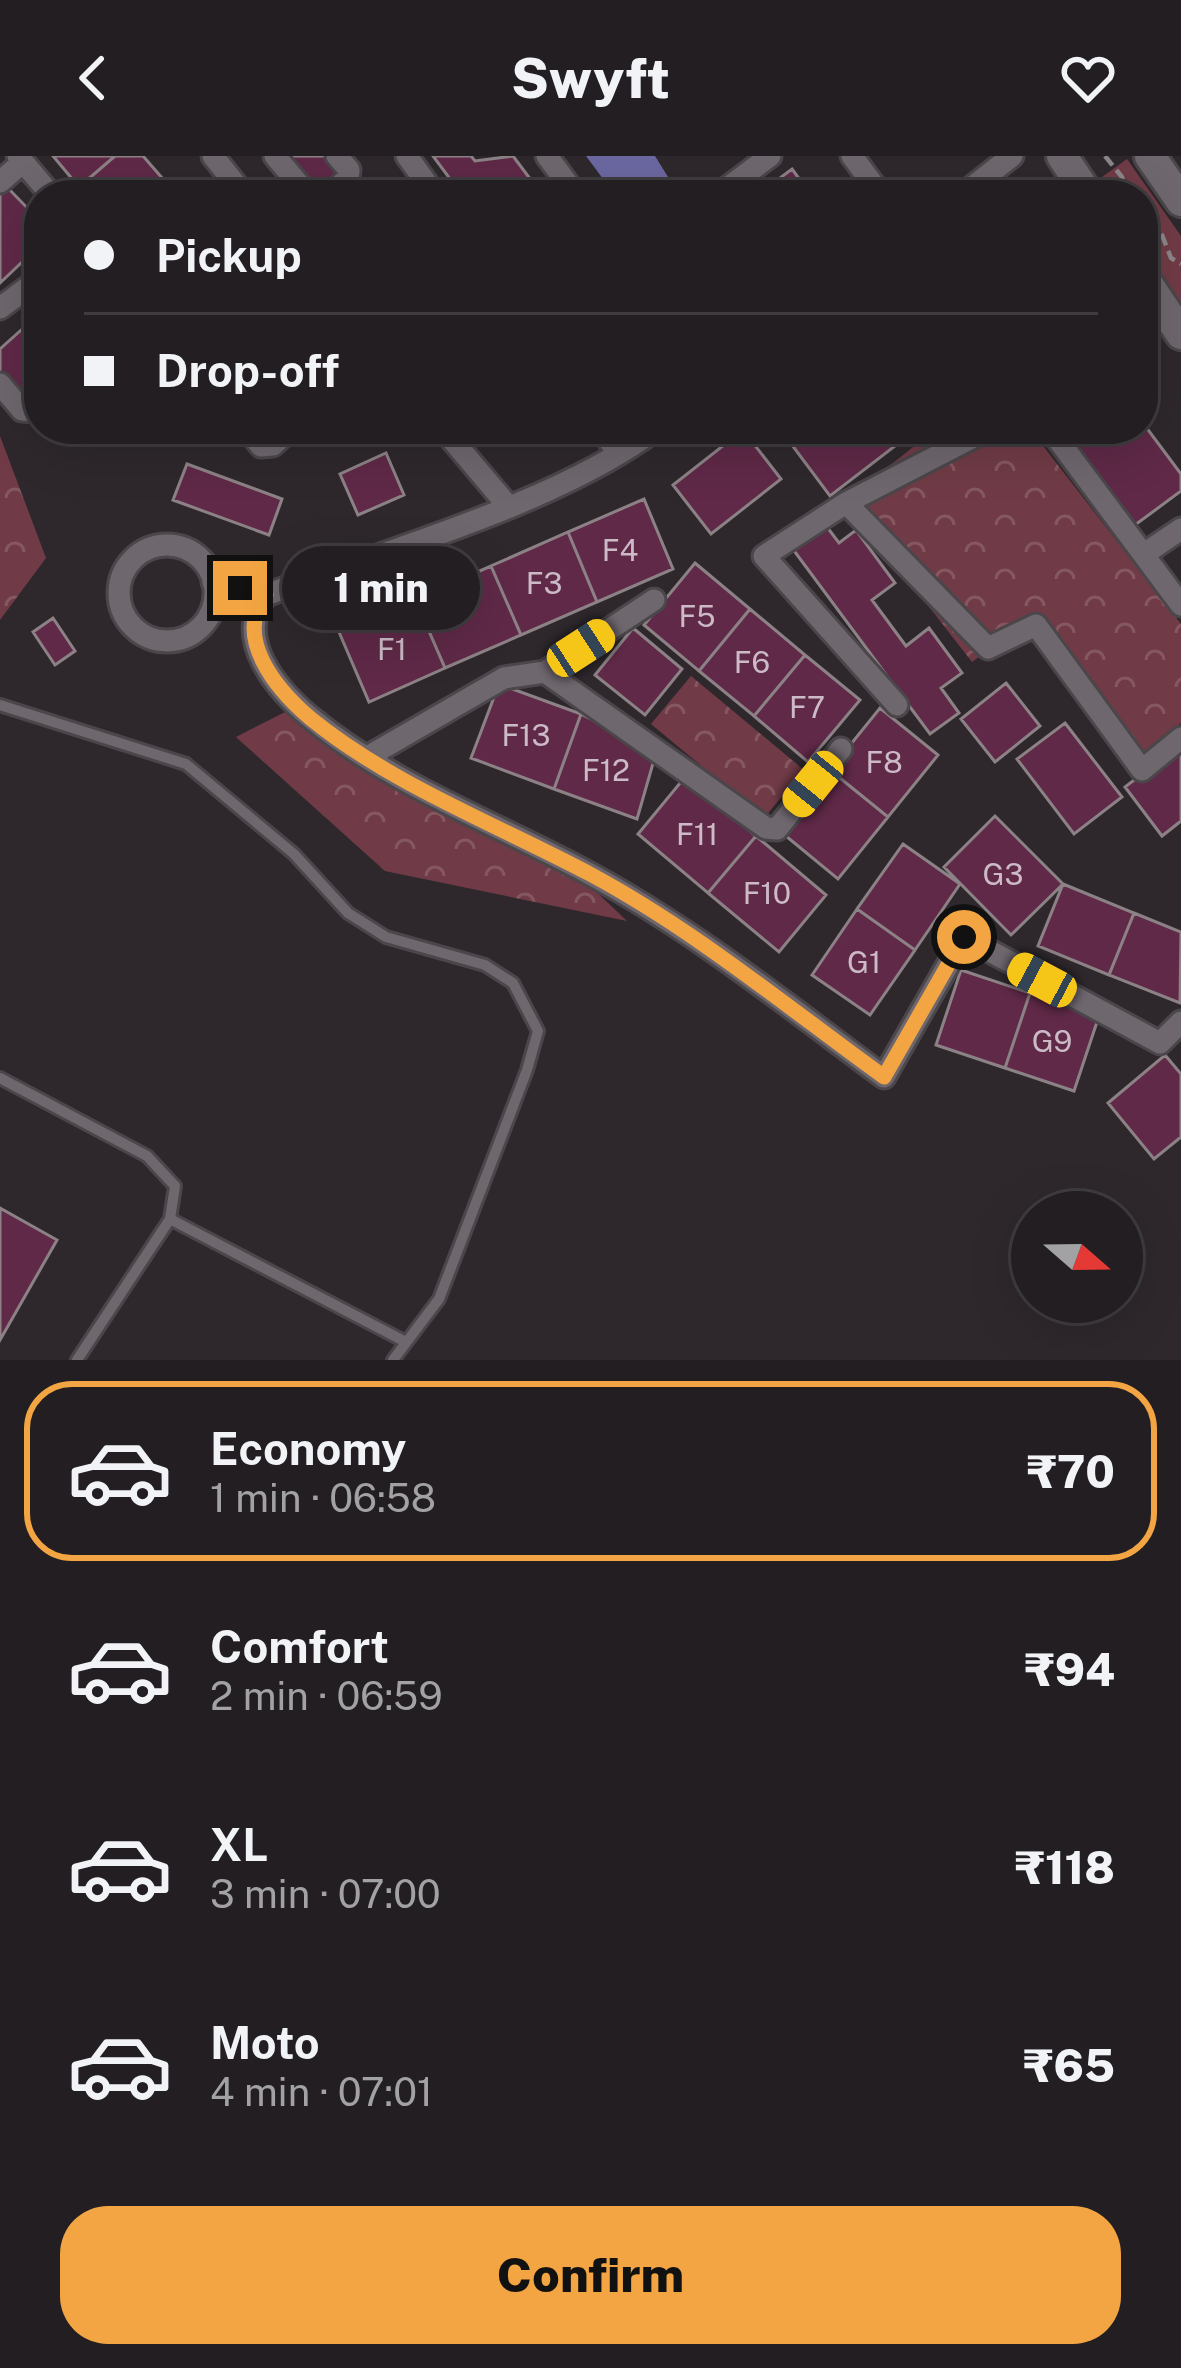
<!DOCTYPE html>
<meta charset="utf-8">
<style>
:root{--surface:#221e22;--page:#2a272a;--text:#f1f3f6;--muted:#a2a2a5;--line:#3f3c40;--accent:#f2a542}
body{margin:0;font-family:"Public Sans",sans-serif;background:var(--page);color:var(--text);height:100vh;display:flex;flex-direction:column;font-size:45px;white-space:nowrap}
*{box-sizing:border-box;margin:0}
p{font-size:39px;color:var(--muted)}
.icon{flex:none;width:66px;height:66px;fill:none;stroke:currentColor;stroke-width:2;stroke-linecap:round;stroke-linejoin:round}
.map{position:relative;height:1204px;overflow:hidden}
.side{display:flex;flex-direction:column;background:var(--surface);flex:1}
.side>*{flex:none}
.banner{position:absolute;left:24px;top:24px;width:1134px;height:264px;border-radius:48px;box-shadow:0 12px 48px #0002,0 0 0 3px var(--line);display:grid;align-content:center;height:264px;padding:0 60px;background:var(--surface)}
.needle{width:78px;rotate:110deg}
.buttons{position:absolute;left:1011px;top:1035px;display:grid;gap:24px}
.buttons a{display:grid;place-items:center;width:132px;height:132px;border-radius:50%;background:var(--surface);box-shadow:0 12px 48px #0002,0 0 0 3px var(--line);font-size:60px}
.end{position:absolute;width:54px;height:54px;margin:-27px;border:15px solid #f2a542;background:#111;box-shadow:0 0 0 6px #111}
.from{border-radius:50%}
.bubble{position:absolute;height:84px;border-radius:42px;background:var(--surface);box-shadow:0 12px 48px #0002,0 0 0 3px var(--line);font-size:39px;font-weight:800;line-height:84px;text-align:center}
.car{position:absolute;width:36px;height:72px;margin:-36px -18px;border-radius:15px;box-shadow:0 0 9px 3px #0007;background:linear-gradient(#f5c518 24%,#345 0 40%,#f5c518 0 76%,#345 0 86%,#f5c518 0)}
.banner b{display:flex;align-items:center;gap:42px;height:114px;font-size:45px}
.banner b+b{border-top:3px solid var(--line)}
.banner i{width:30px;height:30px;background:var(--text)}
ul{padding:21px 0 0;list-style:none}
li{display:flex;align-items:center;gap:36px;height:180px;margin:0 24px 18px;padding:0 36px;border:6px solid transparent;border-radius:48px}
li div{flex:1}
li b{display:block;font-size:45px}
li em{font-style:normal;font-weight:800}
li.selected{border-color:var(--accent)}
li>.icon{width:108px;height:108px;stroke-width:1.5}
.action{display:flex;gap:24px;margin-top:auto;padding:24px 60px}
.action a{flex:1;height:138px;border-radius:48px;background:var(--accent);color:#111;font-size:48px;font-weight:800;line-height:138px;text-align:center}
header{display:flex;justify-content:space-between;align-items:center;height:156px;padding:0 60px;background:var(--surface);font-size:54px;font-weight:800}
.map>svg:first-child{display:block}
.grass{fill:#703b46}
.park{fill:url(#park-crowns)}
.water{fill:#6b67a0}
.building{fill:#5f2947;stroke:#8c8286;stroke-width:3}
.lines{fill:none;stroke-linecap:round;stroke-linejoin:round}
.lane-casing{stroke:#4a464a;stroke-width:16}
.street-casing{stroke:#4a464a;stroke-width:27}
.secondary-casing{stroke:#4a464a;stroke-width:36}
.path{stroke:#8b868a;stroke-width:4.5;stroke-dasharray:12 6;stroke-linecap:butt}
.lane{stroke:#6e676e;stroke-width:10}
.street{stroke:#6e676e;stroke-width:21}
.secondary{stroke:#6e676e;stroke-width:30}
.route{stroke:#f2a542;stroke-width:15}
.labels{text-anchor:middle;stroke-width:9;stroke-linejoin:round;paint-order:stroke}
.number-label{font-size:30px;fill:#ccbbc6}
</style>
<header><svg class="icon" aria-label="back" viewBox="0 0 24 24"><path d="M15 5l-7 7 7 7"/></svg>Swyft<svg class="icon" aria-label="heart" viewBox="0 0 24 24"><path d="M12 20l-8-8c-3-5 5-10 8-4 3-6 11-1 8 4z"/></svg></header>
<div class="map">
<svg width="1181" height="1204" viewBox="0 0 1181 1204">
<defs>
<pattern id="park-crowns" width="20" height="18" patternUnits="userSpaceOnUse" patternTransform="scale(3)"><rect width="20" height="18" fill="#703b46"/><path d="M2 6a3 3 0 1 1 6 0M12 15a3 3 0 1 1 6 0" fill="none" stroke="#855861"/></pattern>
</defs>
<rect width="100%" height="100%" fill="#2e282d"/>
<!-- grass -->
<path class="grass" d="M1127,3l54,77v68l-38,-54v-55h-39l-9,-13z"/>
<!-- park -->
<path class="park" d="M936,273h94l151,195v99l-53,41 -107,-139 -49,37 -126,-162z
M0,280l46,122 -46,62z
M691,520l113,94 -40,48 -113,-94z
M289,554l300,175 38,36 -242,-50 -149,-134z"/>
<!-- water -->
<path class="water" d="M586,0h69l13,21 -24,18h-29z"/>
<!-- building -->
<path class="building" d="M53,0h62l-36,31z
M115,0h28l34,39h-91l-7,-8z
M288,0h41l15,18 -24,21z
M433,0h38l4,5 38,-5 24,32 -10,7h-65z
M792,13l19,26h-54z
M4,28l35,36v26l-39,37v-95z
M39,158v76l-13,13 -26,-32v-22z
M1143,267l38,51v17l-46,34 -72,-96h80z
M780,273h103l12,17 -65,50z
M743,274l38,49 -70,55 -38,-49z
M386,297l18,42 -46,20 -18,-41z
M187,308l95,35 -13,36 -96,-35z
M644,343l29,70 -76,33 -29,-70z
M824,367l15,20 17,-13 39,53 -23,17 34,46 23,-18 33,45 -21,15 18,25 -29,21 -138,-186z
M568,376l29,70 -76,33 -30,-69z
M695,407l55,46 -51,62 -55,-46z
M491,410l30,69 -76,33 -30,-69z
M415,443l30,69 -76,34 -30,-70z
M750,453l55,46 -51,61 -55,-45z
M53,462l22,33 -20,14 -22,-33z
M633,472l49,41 -37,46 -50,-40z
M805,499l55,45 -52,62 -54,-46z
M1006,527l34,43 -45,36 -34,-43z
M499,528l82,30 -27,75 -83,-31z
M880,552l58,47 -50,62 -58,-47z
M581,558l75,39 -19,66 -83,-30z
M1065,567l57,74 -48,37 -57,-75z
M1181,588v77l-19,15 -37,-49z
M830,614l58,47 -50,62 -57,-47z
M685,621l71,59 -48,57 -70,-59z
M995,660l68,68 -52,51 -67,-68z
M756,680l70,59 -47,57 -71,-59z
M903,688l57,40 -45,66 -58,-41z
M1063,728l71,29 -25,62 -71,-29z
M857,753l58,41 -45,65 -58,-40z
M1134,757l47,19 -1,71 -71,-28z
M961,814l69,23 -25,75 -69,-23z
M1030,837l69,23 -25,75 -69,-23z
M1165,899l16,19v63l-27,22 -46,-56z
M0,1052l57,32 -57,100z"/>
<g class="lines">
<defs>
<path id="lane" d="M0,549l186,59 108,90 54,59 38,24 99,28 28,18 25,48 -11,39 -88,229 -46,61
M0,922l147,78 28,30 -5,33 -93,141
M170,1063l234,122"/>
<path id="street" d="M18,0l33,39
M213,0l31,39
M275,0l33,39
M407,0l28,39
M547,0l29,39
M852,0l29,39
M0,26l23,-20
M330,39l18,-17 1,-8 -12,-14
M718,39l52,-39
M962,39l50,-39
M0,152l39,-29
M0,228l22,26 17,1
M247,273l14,17 12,-1 17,-16
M443,273l65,77
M601,273l17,24
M656,273c-96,73 -274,123 -390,166 -33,43 10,94 45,123 81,67 187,106 279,156 105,57 198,132 294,203l80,-140 196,106 21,-21
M989,273l-143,74 142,145 48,-23 106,145 39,-32
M1050,273l131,176
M846,347l-82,53 133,149
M119 437a48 48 0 1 1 96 0a48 48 0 1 1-96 0Z
M1144,398l37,-25
M213,426l53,13
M545,516l109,-72
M369,600l135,-78 41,-6 221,156 11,1 64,-80"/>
<path id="secondary" d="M1062,0l26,39
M1150,0l31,45
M1143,121l38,57"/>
</defs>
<!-- lane casing -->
<use href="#lane" class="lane-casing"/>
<!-- street casing -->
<use href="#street" class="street-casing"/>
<!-- secondary casing -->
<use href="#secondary" class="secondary-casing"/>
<!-- path -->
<path class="path" d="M1105,0l17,21 5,18
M1143,50l3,16 16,13 9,23 10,6"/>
<!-- lane -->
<use href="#lane" class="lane"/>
<!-- street -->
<use href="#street" class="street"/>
<!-- secondary -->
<use href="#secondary" class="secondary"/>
</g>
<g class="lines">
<!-- route -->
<path class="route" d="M240,432l26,7c-33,42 10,94 44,123 82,67 188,107 280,156 106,57 197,133 294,203l80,-140"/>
</g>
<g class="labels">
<!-- number labels -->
<g class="number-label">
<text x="620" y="405">F4</text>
<text x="544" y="438">F3</text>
<text x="697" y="471">F5</text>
<text x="392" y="504">F1</text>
<text x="752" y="517">F6</text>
<text x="807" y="562">F7</text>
<text x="526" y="590">F13</text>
<text x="884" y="617">F8</text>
<text x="606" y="625">F12</text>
<text x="697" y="689">F11</text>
<text x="1003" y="729">G3</text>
<text x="767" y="748">F10</text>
<text x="864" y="817">G1</text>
<text x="1052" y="896">G9</text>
</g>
</g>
</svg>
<div class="buttons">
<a><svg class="needle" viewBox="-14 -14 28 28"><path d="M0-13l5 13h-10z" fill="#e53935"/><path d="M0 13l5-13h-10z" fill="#a2a2a5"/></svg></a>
</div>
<i class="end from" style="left:964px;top:781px"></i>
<i class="end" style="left:240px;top:432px"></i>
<div class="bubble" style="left:282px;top:390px;width:198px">1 min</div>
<i class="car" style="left:581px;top:492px;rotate:57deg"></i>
<i class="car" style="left:813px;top:628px;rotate:219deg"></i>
<i class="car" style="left:1042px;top:824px;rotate:298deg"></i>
<div class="banner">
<b><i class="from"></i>Pickup</b>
<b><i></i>Drop-off</b>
</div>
</div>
<section class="side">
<ul>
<li class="selected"><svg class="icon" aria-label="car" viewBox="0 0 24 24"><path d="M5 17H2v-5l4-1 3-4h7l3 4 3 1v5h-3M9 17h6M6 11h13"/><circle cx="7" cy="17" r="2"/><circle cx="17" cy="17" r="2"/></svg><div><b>Economy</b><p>1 min · 06:58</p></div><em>₹70</em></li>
<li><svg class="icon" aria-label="car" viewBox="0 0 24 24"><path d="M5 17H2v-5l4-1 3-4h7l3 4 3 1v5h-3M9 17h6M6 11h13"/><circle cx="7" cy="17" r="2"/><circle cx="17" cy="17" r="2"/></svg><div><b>Comfort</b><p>2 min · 06:59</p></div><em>₹94</em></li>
<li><svg class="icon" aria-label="car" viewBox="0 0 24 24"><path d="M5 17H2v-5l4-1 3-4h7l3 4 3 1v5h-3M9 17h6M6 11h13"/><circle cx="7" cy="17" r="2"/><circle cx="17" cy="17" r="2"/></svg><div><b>XL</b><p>3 min · 07:00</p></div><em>₹118</em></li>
<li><svg class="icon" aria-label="car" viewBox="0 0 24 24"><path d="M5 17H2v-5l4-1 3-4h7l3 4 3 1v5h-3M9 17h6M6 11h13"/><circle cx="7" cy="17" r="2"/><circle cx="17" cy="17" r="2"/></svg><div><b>Moto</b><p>4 min · 07:01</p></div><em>₹65</em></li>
</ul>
<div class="action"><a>Confirm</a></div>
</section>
